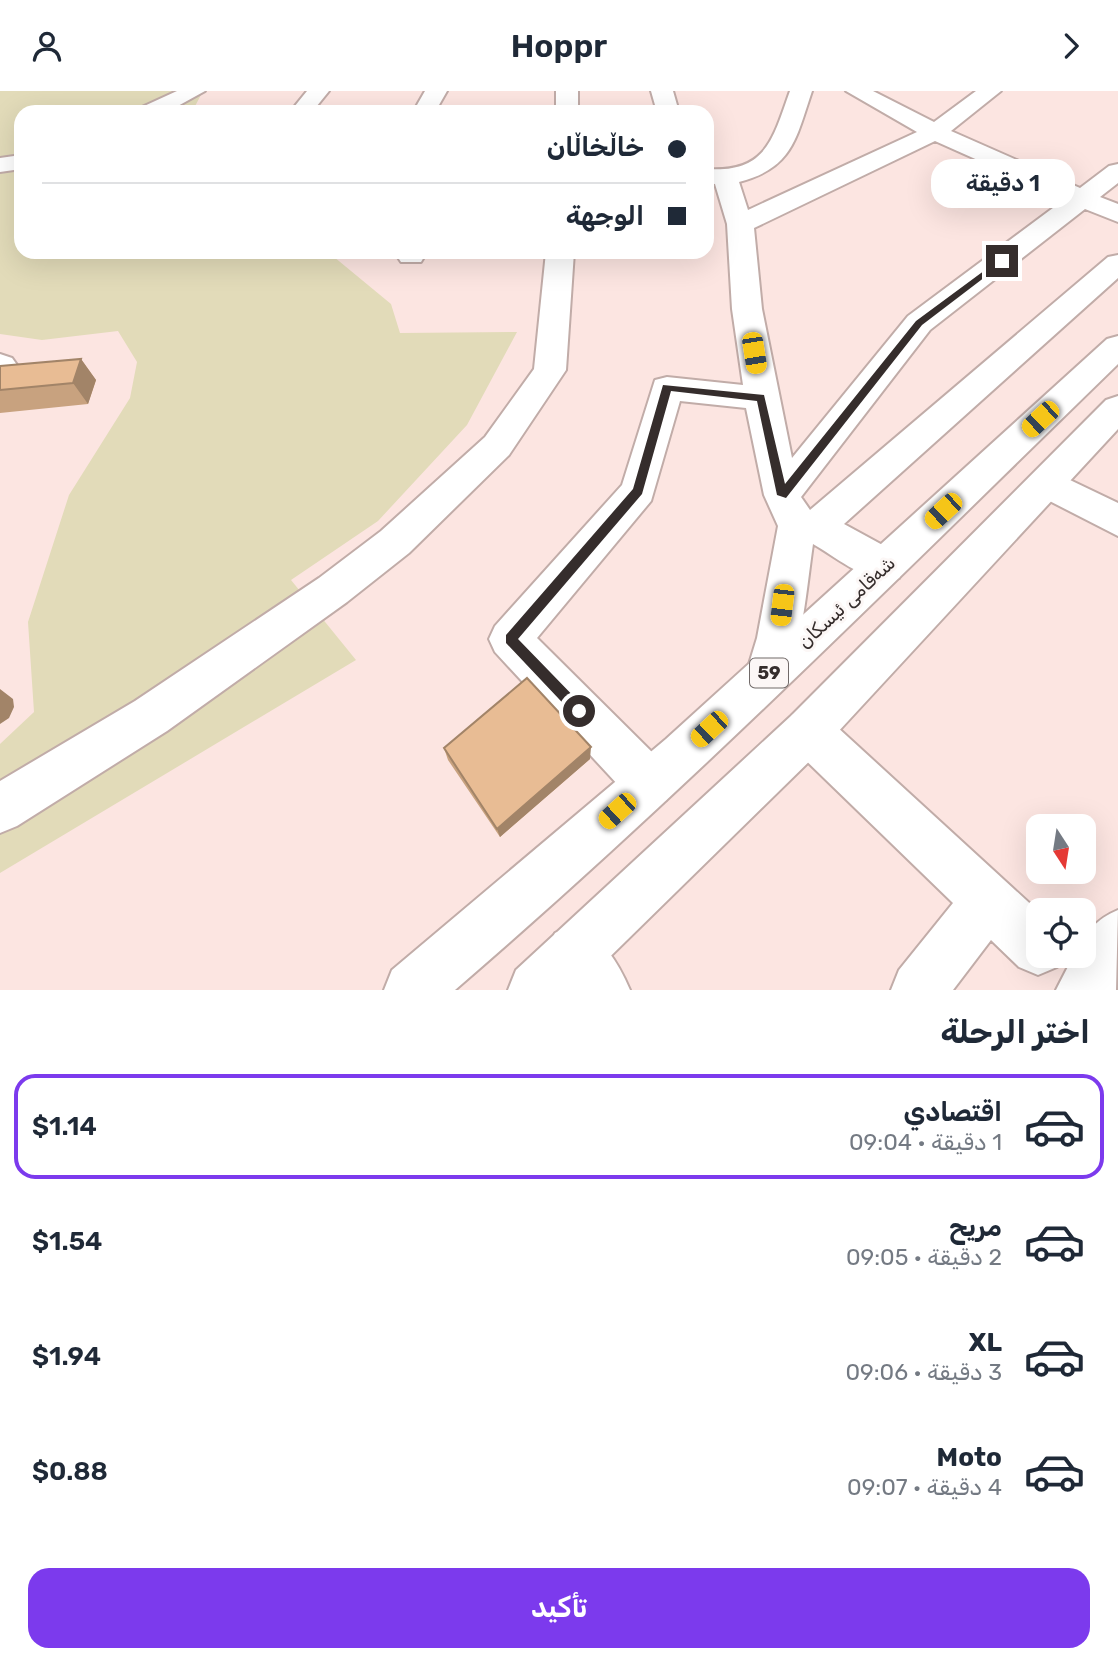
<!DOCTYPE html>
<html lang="ar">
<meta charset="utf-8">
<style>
:root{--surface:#fff;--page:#f6f6f7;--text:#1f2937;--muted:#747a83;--line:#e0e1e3;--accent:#7c3aed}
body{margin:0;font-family:Rubik,Vazirmatn,sans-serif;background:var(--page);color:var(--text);direction:rtl;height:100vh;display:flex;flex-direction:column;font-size:26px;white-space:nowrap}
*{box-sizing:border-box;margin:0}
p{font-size:23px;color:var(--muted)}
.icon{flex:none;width:38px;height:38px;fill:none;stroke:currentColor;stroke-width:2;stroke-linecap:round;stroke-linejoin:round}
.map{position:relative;height:899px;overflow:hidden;direction:ltr}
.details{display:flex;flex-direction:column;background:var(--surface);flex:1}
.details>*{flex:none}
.top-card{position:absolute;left:14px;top:14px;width:700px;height:154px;border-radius:21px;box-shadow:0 7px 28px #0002;direction:rtl;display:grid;align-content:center;height:154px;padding:0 28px;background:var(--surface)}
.needle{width:46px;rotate:168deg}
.tools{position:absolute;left:1026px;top:723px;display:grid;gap:14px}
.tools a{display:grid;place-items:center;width:70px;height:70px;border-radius:14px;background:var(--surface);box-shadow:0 7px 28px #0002;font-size:35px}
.end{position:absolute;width:32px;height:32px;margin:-16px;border:9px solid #352d2c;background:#fff;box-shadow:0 0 0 4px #fff}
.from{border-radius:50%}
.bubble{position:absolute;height:49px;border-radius:21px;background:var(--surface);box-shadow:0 7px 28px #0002;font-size:23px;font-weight:600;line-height:49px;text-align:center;direction:rtl}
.car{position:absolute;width:21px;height:42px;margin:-21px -10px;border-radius:9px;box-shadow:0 0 5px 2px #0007;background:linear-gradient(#f5c518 24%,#345 0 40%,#f5c518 0 76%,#345 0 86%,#f5c518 0)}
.top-card b{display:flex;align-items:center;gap:24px;height:66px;font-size:26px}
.top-card b+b{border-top:2px solid var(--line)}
.top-card i{width:18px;height:18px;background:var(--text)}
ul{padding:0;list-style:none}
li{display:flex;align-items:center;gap:21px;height:105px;margin:0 14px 10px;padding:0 14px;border:4px solid transparent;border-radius:21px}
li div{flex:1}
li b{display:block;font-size:26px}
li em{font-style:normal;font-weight:600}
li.current{border-color:var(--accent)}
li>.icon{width:63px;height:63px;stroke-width:1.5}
h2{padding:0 28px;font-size:32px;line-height:84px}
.action{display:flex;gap:14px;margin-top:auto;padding:14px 28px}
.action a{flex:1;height:80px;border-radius:21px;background:var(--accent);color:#fff;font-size:28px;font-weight:600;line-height:80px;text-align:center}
header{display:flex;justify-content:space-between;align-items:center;height:91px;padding:0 28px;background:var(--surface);font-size:32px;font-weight:600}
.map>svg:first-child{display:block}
.green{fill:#e2dbb9}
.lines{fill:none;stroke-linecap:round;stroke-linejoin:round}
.minor-casing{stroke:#c1aca8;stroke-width:4}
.major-casing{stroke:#c1aca8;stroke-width:4}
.minor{fill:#fff;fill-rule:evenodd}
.major{fill:#fff;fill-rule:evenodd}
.wall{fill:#c8a27f}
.shaded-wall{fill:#a28468}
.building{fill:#e8bc94;stroke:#a28468;stroke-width:2}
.route{fill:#352d2c}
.labels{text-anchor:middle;stroke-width:6;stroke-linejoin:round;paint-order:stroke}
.shield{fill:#fcf7f6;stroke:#716a69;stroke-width:2}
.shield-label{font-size:18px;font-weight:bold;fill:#352d2c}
.street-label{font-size:19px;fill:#352d2c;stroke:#fcf7f6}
</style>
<header><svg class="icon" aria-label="forward" viewBox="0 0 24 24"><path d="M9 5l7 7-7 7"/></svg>Hoppr<svg class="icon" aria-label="person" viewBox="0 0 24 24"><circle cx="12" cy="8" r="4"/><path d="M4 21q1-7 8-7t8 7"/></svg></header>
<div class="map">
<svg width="1118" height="899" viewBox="0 0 1118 899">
<rect width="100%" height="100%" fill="#fce5e1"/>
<!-- green -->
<path class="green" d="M0,0h203l-11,21h-171v140h307l63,52 9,29 117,-1 -50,93 -89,96 -87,59 65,80 -356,213v-129l34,-32 -6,-90 41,-127 61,-97 7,-36 -19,-31 -76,9 -42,-6z"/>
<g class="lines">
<defs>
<path id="minor" d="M177,0h28l-38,21h-28l3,-5z
M307,0h22l-17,21h-22z
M425,0h22l-12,21h-22z
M556,0h22v21h-22z
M651,0h22l6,21h-22z
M790,0h22c-16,47 -19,77 -73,91l9,28 169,-78 -71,-41h27l61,31 42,-31h25l-50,40 129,57 29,-22 9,-2v19l-18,14 18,7v18l-33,-13 -155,121 -129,167 9,13 298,-253 10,-2v23l-274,246 55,30 6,12 -6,12c-29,9 -61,-20 -86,-34 -7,48 -10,100 -30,144l-15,6 -15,-6 -7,-14 11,-36 21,-112 -14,-31 -18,-87 -66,-7 -29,100 -114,137 129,128 7,17 -7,17 -17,7 -17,-7 -137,-148 -6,-13 6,-13 127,-141 33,-105 12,-3 76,8 -11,-76 -5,-85 -12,-40 -8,-1v-14c60,4 66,-31 83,-78zM935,50l130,58 -157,117 -116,142 -30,-149 -8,-81z
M21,64v14l-21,3v-14z
M399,161h28l-6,10h-20l-4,-6z
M546,161h28l-8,118 -57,85 -100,98 -62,49 -180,129 -150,95 -17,7v-52l135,-80 184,-123 62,-47 104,-94 49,-68z
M0,263l12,4 5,7 -5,7 -12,4z
M1047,378l71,34v33l-84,-43 -5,-10 5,-10z
M808,618l16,6 214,196v44h24l-5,12 -19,8 -19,-8 -28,-27 -38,50h-62l8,-20 54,-67 -161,-156 -7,-16 7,-16z
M1118,819l-2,80h-60l18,-35h9c0,-23 14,-36 35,-45z
M574,834c28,11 44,37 56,65h-62l-13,-19 -8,-19 8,-19z"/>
<path id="major" d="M1118,245v28c-218,212 -433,428 -663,626h-71l8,-20 274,-231 441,-400z
M1118,305v33l-294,318 -248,243h-68l8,-20 276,-255 314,-315z"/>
</defs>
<!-- minor casing -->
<use href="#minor" class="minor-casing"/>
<!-- major casing -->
<use href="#major" class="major-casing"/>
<!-- minor -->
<use href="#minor" class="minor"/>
<!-- major -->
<use href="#major" class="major"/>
</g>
<!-- wall -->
<path class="wall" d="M81,268l15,21 -8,24 -88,9v-47z
M444,657l146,11 -90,78 -52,-77z"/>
<!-- shaded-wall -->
<path class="shaded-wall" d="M81,268l15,21 -8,24 -15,-21z
M0,598l13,10 1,8 -5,11 -9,6z
M591,656l-1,12 -90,78 -3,-8z"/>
<!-- building -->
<path class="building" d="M81,268l-8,24 -73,7v-24z
M527,587l64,69 -94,82 -53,-81z"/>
<!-- route -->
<path class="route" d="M1000,168l6,2 -84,64 -136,173 -9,-3 -20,-94 -86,-10 -29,103 -124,145 66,68v9h-9l-69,-73v-8l127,-146 30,-104 101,10 21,89 131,-163z"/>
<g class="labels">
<!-- shield labels -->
<rect class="shield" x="750" y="567.5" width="38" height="29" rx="5"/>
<g class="shield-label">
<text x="769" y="588">59</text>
</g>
<!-- street labels -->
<g class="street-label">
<text transform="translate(846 511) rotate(-43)" y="7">شەقامی ئیسکان</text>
</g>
</g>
</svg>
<div class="tools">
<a><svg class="needle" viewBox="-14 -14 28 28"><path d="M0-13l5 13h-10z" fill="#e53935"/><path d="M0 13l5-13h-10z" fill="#747a83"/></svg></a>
<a><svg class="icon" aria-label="locate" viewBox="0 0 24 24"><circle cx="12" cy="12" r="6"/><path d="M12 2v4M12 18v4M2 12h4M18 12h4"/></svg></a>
</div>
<i class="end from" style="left:579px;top:620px"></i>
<i class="end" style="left:1002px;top:170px"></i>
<div class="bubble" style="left:931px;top:68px;width:144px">1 دقيقة</div>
<i class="car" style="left:754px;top:262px;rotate:171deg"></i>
<i class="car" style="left:1040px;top:328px;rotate:227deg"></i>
<i class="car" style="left:943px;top:420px;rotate:227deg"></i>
<i class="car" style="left:782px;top:514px;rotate:187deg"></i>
<i class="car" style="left:709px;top:638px;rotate:227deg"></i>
<i class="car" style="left:617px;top:720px;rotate:228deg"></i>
<div class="top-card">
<b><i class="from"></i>خاڵخاڵان</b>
<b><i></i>الوجهة</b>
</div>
</div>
<section class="details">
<h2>اختر الرحلة</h2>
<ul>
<li class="current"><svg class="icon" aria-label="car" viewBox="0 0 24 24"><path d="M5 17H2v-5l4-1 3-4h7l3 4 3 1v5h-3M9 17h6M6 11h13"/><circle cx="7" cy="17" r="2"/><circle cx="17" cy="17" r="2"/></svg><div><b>اقتصادي</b><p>1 دقيقة · 09:04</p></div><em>$1.14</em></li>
<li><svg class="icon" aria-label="car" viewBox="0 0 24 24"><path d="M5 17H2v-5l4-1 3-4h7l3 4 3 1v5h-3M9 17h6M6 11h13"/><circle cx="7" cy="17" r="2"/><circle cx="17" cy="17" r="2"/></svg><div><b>مريح</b><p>2 دقيقة · 09:05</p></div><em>$1.54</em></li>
<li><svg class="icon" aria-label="car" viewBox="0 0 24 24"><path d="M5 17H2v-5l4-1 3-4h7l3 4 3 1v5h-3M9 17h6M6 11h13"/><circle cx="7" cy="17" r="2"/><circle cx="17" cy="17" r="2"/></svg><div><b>XL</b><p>3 دقيقة · 09:06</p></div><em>$1.94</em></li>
<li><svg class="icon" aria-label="car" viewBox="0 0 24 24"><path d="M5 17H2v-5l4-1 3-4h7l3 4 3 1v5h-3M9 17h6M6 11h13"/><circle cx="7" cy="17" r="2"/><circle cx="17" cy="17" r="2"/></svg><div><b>Moto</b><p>4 دقيقة · 09:07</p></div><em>$0.88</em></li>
</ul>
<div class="action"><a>تأكيد</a></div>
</section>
